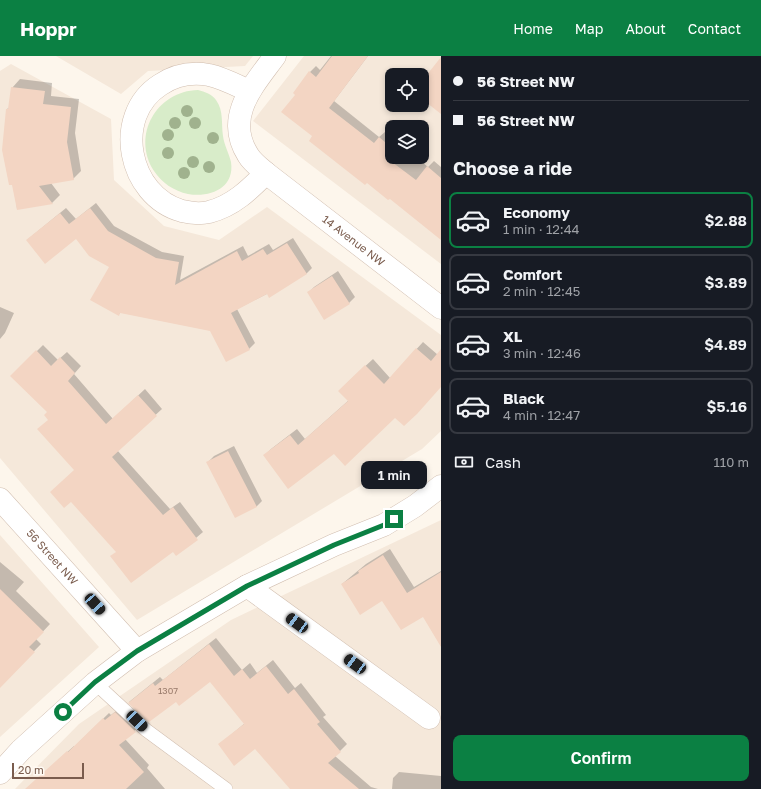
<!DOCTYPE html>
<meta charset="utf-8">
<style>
:root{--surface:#171b24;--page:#242831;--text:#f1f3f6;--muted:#9ea1a6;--line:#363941;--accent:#0b8043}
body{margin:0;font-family:"Golos Text",sans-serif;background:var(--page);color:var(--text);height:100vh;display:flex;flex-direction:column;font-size:15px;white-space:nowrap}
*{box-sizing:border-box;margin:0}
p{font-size:13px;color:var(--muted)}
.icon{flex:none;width:22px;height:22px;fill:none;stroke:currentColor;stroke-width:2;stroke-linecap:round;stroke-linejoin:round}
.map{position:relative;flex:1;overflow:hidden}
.sheet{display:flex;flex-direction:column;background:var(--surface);width:320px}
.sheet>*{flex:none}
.guide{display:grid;align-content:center;height:88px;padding:0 12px;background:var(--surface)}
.fabs{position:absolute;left:385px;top:12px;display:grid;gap:8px}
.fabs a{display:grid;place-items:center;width:44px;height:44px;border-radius:8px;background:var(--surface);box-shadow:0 2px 6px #0003;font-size:20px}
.scale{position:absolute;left:12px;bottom:10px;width:72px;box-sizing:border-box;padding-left:4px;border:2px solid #7a5c4d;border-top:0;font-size:11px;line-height:14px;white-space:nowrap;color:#7a5c4d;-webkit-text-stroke:3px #fffaf3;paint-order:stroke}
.end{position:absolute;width:18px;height:18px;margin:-9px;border:5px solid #0b8043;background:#fff;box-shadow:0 0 0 2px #fff}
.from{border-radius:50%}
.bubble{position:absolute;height:28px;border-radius:8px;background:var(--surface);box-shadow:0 2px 6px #0003;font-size:13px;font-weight:600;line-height:28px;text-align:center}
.car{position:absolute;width:12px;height:24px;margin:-12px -6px;border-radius:5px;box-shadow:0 0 3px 1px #0007;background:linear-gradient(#222 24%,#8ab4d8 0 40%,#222 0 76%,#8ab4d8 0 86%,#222 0)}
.guide b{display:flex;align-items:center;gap:14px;height:38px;font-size:15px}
.guide b+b{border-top:1px solid var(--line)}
.guide i{width:10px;height:10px;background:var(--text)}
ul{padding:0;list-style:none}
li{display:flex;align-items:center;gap:12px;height:56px;margin:0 8px 6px;padding:0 4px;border:2px solid var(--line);border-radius:8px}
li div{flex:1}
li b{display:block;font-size:15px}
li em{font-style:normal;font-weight:600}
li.on{border-color:var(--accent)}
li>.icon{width:36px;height:36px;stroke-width:1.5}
h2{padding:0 12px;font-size:18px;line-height:48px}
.pay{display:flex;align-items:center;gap:10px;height:44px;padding:0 12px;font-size:15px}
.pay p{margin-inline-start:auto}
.button{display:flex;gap:8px;margin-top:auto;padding:8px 12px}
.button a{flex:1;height:46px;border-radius:8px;background:var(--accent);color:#fff;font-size:16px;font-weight:600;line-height:46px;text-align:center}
header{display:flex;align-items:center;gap:24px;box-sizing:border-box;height:56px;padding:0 20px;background:var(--accent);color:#fff}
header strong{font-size:19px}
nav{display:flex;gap:22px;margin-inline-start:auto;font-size:14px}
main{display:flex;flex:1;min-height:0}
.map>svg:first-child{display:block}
.residential{fill:#f5e8da;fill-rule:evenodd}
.green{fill:#d8ecc9}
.shadow{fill:#0003}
.building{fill:#f3d5c3}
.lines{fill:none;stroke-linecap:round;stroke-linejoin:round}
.service-casing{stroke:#d1beb0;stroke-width:14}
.minor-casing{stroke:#d1beb0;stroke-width:23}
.service{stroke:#fff;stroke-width:13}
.minor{stroke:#fff;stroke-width:22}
.tree{fill:#a0b28e}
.route{stroke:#0b8043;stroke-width:5}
.labels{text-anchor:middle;stroke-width:3;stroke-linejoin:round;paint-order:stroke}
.number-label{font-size:9px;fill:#987a6a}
.street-label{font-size:11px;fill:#7a5c4d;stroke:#fffaf3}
</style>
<header>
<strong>Hoppr</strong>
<nav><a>Home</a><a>Map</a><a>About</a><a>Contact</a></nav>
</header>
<main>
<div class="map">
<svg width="441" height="733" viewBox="0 0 441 733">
<rect width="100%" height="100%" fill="#fdf6ec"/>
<!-- residential -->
<path class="residential" d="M56,0h197l-8,10 -97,5 -27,23z
M304,0h137v208l-188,-143zM392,19h30v30h-30zM392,71h30v30h-30z
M11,8l100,55 3,61 50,46 55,14 48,-33 174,128v96l-19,18 -285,171 -137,-162v-387z
M441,464v269h-426l64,-65 152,-104z
M0,479l99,112 -99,90z"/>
<!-- green -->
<path class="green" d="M198,34c7,2 14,4 18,10 8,11 5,24 7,36 1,9 6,17 8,26 4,26 -21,36 -43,32 -14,-3 -26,-11 -34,-23 -23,-36 3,-80 44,-81z"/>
<!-- shadow -->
<path class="shadow" d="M331,0h37l-34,45 45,36 6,-5 7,5v20h24l12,10 6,-6 7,6v72l-127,-103 -18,-41 14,-23 6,-6 4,4z
M20,23l32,4 -1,13 28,3 -4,34 6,38 -8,8 -22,4 9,12 -8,8 -35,6 -10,-100 3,-2 2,-19z
M96,147l18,23 48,26 22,4 -4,24 63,-34 5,10 21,-12 4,6 20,-12 19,30 -6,6 -69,35 18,34 -6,6 -39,-19 -89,-18 -3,3 -8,-49 -33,-28 -50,2 39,-32 10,11z
M338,215l17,26 -6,6 -41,-10 6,-6z
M0,251l14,6 -9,20 -5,6z
M423,286l15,13 3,-4v35l-46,30 -61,37 -69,2 6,-6 26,-20 8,10 44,-39 -3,-16 27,-25 17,19z
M43,289l15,15 9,-8 14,14 -7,8 39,45 32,-30 17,20 -45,41 53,59 10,-7 23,30 -27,23 -2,-4h-57l-68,-132 -1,-7 -36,-36z
M234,390l28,55 -6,6 -48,-45 6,-6z
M390,493l24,38 27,-16v51l-99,-38 24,-20z
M0,506l24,20 -8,9 34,33 -14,15 5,5 -40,41 -1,-1z
M216,582l26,32 8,-7 7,10 16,-13 22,28 6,-5 25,32 -3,2 24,27 -12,12 36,31 7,2h-86l-37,-41 -36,-3 26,-22 -35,-43 -34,20 -47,2 31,-25 3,3z
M121,651l20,18 -16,14 24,26 -2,3 18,21h-134l4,-8 39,-35v1l35,-34 2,2z
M399,716l42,4v13h-49l1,-11z"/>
<!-- building -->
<path class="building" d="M332,0h36l-39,52 45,35 5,-6 13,11v14l24,18 11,-14 14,12v62l-51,-41 -2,1 -21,-17 -2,2 -56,-44 3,-5 -31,-24 14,-17 -2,-2 16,-22 7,6z
M441,1v57l-19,-15v-18z
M11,31l34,4 -2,13 28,3 -4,35 7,38 -35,6 14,18 -36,6 -5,-25h-3l-7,-35 4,-41h2z
M90,152l18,23 48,27 23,4 -4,23 62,-34 5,10 21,-12 4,6 20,-12 20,31 -38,24 -2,-4 -36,19 19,37 -24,12 -16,-31 -90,-18 -1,3 -29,-16 19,-33 -20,-11 -13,-17 -31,25 -19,-24 34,-27 9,11z
M332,220l18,28 -26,16 -17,-28z
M416,292l15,13 10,-12v38l-24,27 -13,12 -9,-8 -50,48 -11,-12 -46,35 -25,-34 27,-20 8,10 50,-44 -10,-10 27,-26 19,19z
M36,294l15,16 9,-9 15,16 -7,8 38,43 32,-29 19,21 -45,41 51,58 10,-8 25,33 -22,16 -3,-4 -42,31 -21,-27 6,-4 -45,-50 -7,6 -14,-16 24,-22 -37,-41 11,-9 -4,-5 3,-3 -37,-36z
M228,395l29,56 -22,11 -29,-56z
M383,499l24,38 34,-21v75l-18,-30 -22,13 -19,-29 -22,14 -19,-31 18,-11 -1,-2z
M0,533l44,43 -15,15 6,5 -35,36z
M209,588l25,32 8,-7 8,10 16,-13 22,28 6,-5 26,33 -3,2 24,28 -13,11 31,26h-69l-35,-40 -21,17 -16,-22 26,-20 -34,-42 -31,24 -3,-4 -27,20 -21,-19 25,-20 2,3z
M115,656l21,20 -17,13 25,27 -18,17h-101l42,-38 1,1 35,-34 2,2z"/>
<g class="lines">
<defs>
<path id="service" d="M95,627l51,47 80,59"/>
<g id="minor">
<path id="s1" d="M275,0c-22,30 -51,61 -27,99 4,7 12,13 18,18l175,135"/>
<path d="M249,35c-13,-6 -26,-13 -40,-16 -17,-3 -34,0 -49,10 -48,31 -32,111 22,126 8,2 18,3 27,1 24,-6 40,-22 57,-39"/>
<path id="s2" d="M0,443l137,152"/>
<path d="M247,530l182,132"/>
<path d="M0,717l21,-23 74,-67 42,-32 110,-65 87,-41 50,-20 31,-19 26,-20"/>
</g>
</defs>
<!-- service casing -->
<use href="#service" class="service-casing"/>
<!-- minor casing -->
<use href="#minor" class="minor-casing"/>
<!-- service -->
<use href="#service" class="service"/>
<!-- minor -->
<use href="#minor" class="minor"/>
</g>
<!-- trees -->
<g class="tree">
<circle cx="187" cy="55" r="6"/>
<circle cx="175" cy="67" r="6"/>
<circle cx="195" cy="67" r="6"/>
<circle cx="168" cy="79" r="6"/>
<circle cx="213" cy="82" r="6"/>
<circle cx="168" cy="97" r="6"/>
<circle cx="193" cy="106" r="6"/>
<circle cx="209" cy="111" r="6"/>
<circle cx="184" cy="117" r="6"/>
</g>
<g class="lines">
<!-- route -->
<path class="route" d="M63,656l32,-30 42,-31 110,-65 87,-41 50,-20 10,-6"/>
</g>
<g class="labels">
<!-- number labels -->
<g class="number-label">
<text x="168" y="638">1307</text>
</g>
<!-- street labels -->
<g class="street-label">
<text dy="4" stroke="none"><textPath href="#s1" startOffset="247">14 Avenue NW</textPath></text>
<text dy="4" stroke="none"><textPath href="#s2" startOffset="78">56 Street NW</textPath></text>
</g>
</g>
</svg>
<div class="fabs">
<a><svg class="icon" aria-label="locate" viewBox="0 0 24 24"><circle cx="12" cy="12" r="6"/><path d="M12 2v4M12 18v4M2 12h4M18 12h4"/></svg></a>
<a><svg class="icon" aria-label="layers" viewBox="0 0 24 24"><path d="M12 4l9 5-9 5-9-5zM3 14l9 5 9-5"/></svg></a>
</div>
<div class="scale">20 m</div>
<i class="end from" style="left:63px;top:656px"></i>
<i class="end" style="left:394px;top:463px"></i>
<div class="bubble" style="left:361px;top:405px;width:66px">1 min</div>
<i class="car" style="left:95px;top:548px;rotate:138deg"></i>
<i class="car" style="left:297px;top:567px;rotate:306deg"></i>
<i class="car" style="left:355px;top:608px;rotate:306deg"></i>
<i class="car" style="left:137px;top:665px;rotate:134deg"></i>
</div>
<section class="sheet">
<div class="guide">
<b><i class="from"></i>56 Street NW</b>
<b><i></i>56 Street NW</b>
</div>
<h2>Choose a ride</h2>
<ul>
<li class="on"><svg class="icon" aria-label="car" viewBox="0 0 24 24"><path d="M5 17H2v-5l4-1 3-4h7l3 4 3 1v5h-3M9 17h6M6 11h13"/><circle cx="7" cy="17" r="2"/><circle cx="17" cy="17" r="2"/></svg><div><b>Economy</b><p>1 min · 12:44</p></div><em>$2.88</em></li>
<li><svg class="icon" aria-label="car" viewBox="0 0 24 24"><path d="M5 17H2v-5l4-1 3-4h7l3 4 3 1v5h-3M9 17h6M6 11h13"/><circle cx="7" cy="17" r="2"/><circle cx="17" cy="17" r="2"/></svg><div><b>Comfort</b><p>2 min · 12:45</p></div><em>$3.89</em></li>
<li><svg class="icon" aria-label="car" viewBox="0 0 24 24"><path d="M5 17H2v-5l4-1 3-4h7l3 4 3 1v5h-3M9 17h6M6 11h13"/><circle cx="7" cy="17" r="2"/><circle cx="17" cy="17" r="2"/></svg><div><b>XL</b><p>3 min · 12:46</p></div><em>$4.89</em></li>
<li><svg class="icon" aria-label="car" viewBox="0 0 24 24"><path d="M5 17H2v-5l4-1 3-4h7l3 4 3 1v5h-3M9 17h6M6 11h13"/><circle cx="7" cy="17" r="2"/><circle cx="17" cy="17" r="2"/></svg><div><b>Black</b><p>4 min · 12:47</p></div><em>$5.16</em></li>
</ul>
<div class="pay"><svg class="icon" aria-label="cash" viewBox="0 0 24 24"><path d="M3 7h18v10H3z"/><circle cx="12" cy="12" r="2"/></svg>Cash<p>110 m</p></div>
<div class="button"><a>Confirm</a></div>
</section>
</main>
